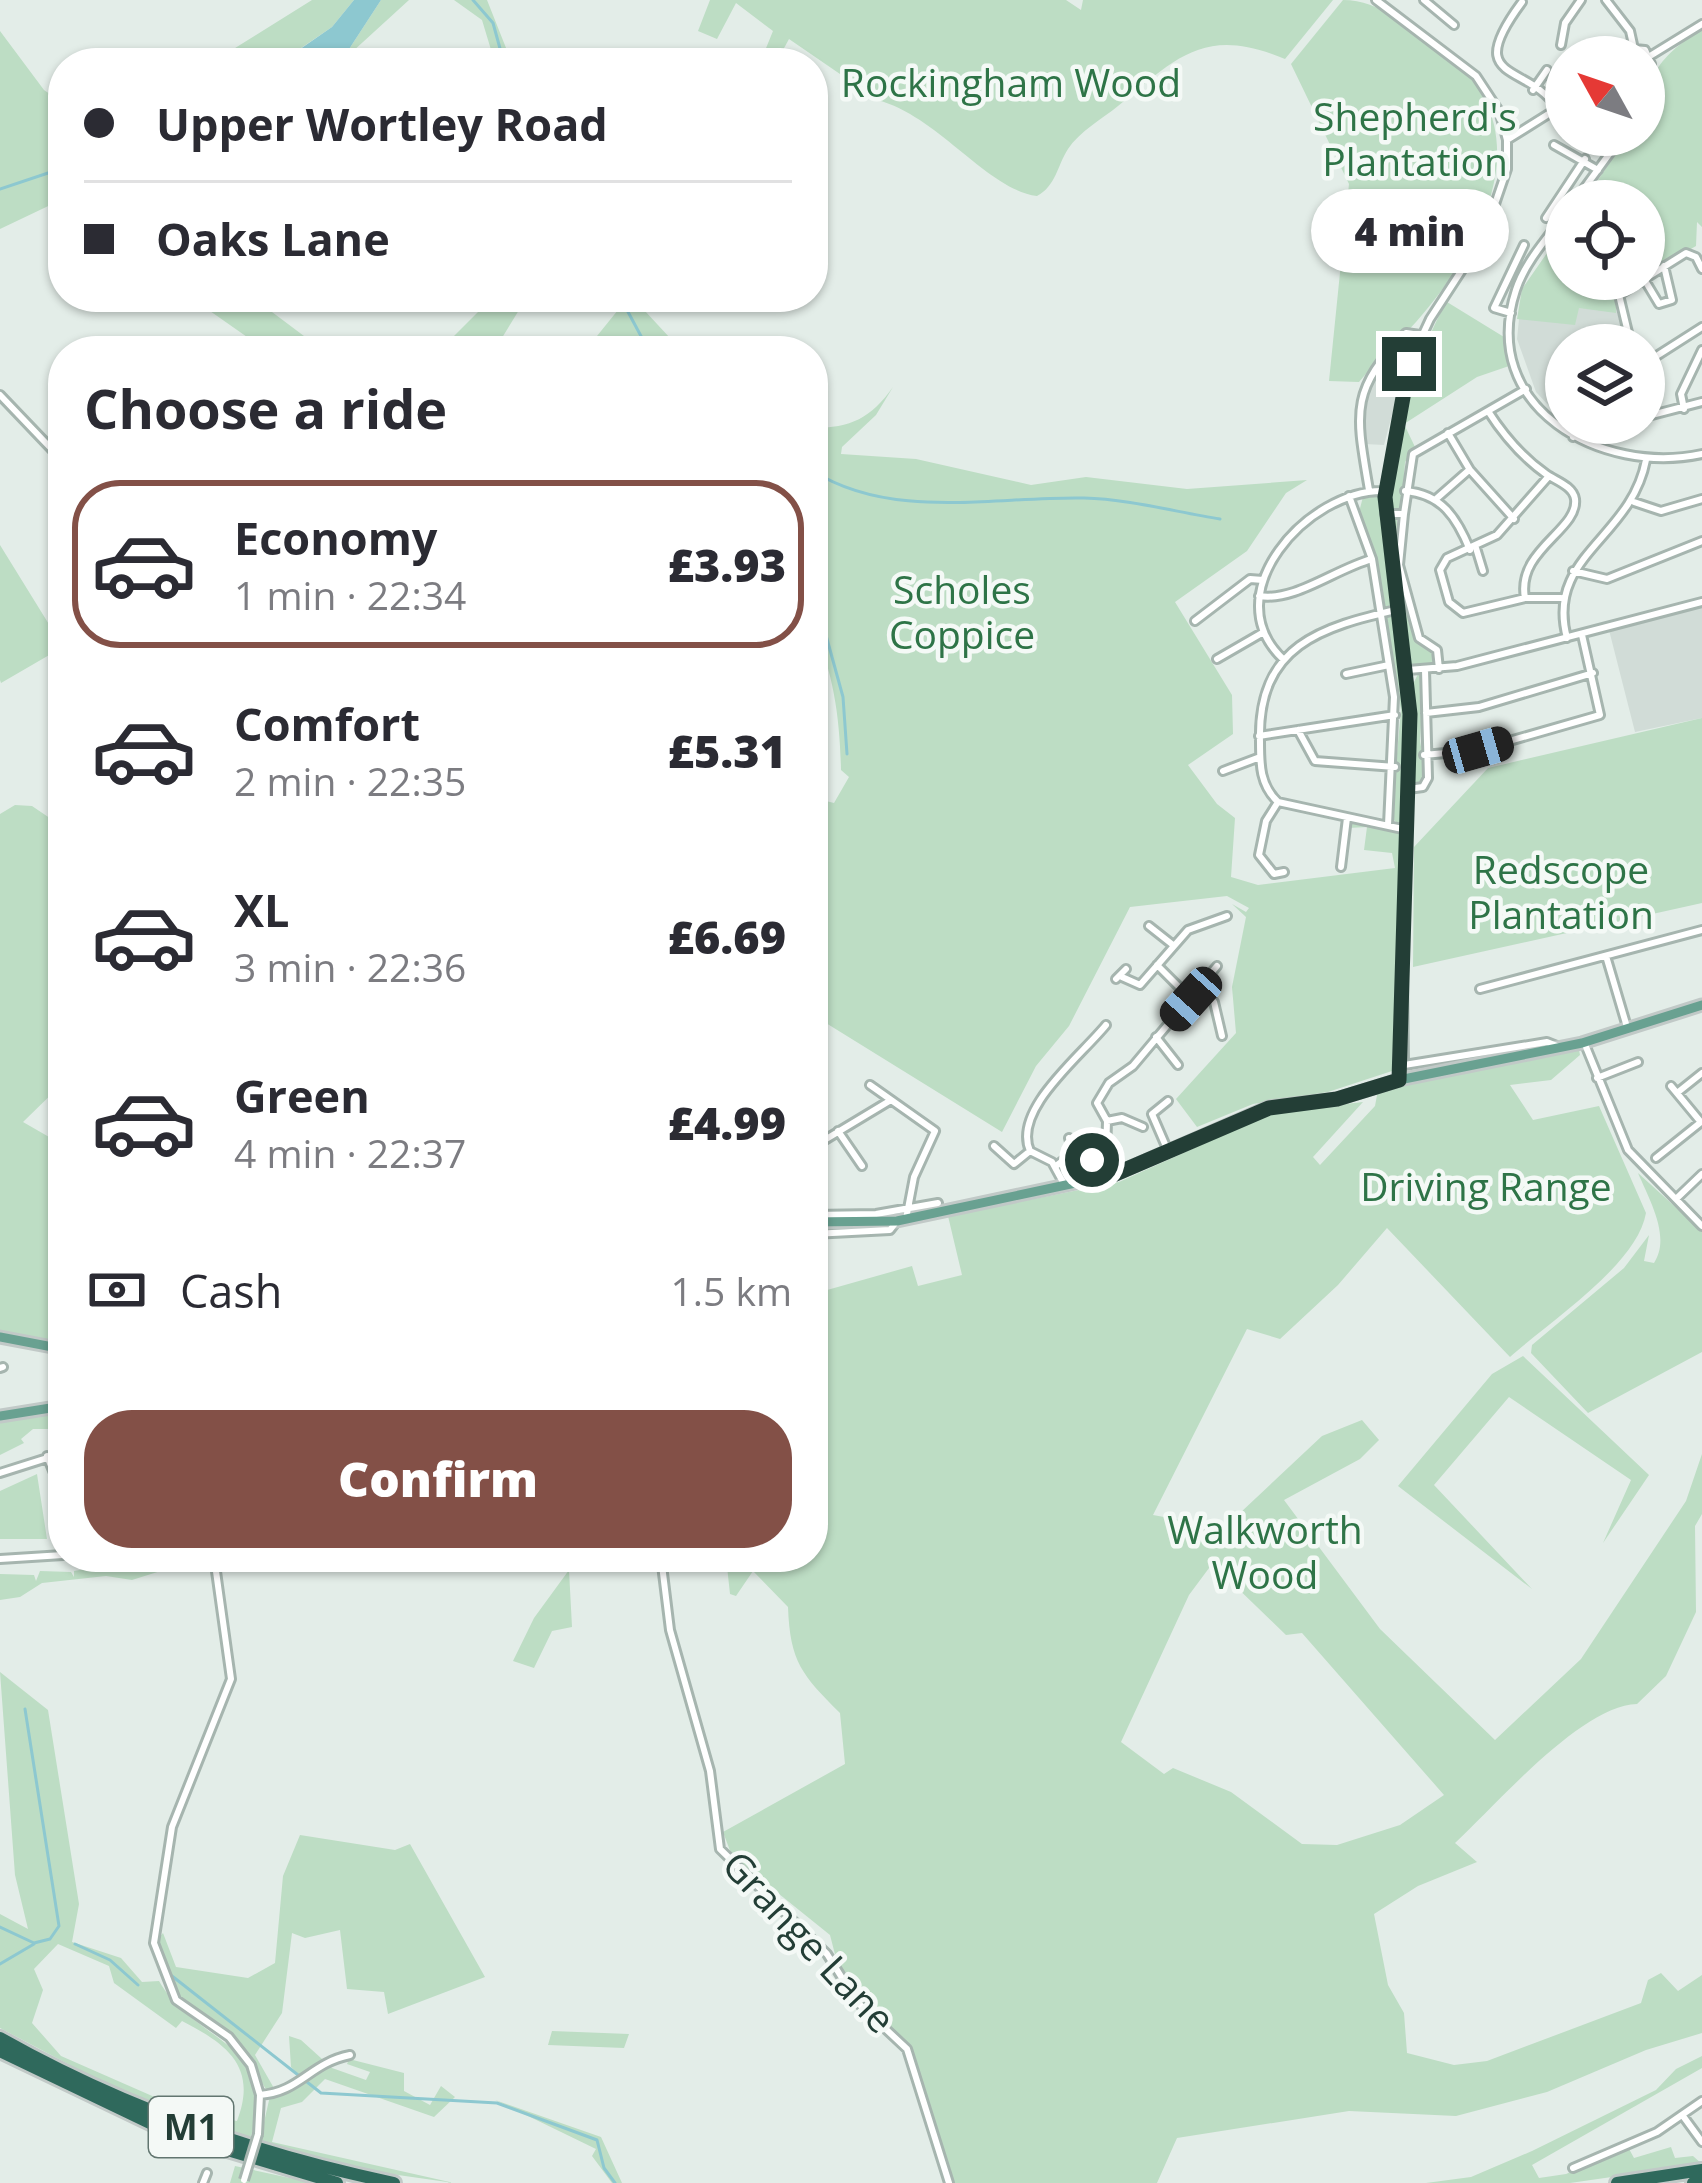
<!DOCTYPE html>
<meta charset="utf-8">
<style>
:root{--surface:#fff;--page:#f7f7f7;--text:#2b2b33;--muted:#7c7c81;--line:#e1e1e2;--accent:#835047}
body{margin:0;font-family:"Open Sans",sans-serif;background:var(--page);color:var(--text);height:100vh;display:flex;flex-direction:column;font-size:45px;white-space:nowrap}
*{box-sizing:border-box;margin:0}
p{font-size:39px;color:var(--muted)}
.icon{flex:none;width:66px;height:66px;fill:none;stroke:currentColor;stroke-width:2;stroke-linecap:round;stroke-linejoin:round}
.map{position:relative;flex:1;overflow:hidden}
.sheet{position:absolute;left:48px;top:336px;width:780px;height:1236px;display:flex;flex-direction:column;background:var(--surface);border-radius:48px;box-shadow:0 3px 9px #0004}
.sheet>*{flex:none}
.guide{position:absolute;left:48px;top:48px;width:780px;height:264px;border-radius:48px;box-shadow:0 3px 9px #0004;display:grid;align-content:center;height:264px;padding:0 36px;background:var(--surface)}
.needle{width:78px;rotate:310deg}
.tools{position:absolute;left:1545px;top:36px;display:grid;gap:24px}
.tools a{display:grid;place-items:center;width:120px;height:120px;border-radius:50%;background:var(--surface);box-shadow:0 3px 9px #0004;font-size:60px}
.end{position:absolute;width:54px;height:54px;margin:-27px;border:15px solid #233e36;background:#fff;box-shadow:0 0 0 6px #fff}
.from{border-radius:50%}
.bubble{position:absolute;height:84px;border-radius:42px;background:var(--surface);box-shadow:0 3px 9px #0004;font-size:39px;font-weight:800;line-height:84px;text-align:center}
.car{position:absolute;width:36px;height:72px;margin:-36px -18px;border-radius:15px;box-shadow:0 0 9px 3px #0007;background:linear-gradient(#222 24%,#8ab4d8 0 40%,#222 0 76%,#8ab4d8 0 86%,#222 0)}
.guide b{display:flex;align-items:center;gap:42px;height:114px;font-size:45px}
.guide b+b{border-top:3px solid var(--line)}
.guide i{width:30px;height:30px;background:var(--text)}
ul{padding:0;list-style:none}
li{display:flex;align-items:center;gap:36px;height:168px;margin:0 24px 18px;padding:0 12px;border:6px solid transparent;border-radius:48px}
li div{flex:1}
li b{display:block;font-size:45px}
li em{font-style:normal;font-weight:800}
li.selected{border-color:var(--accent)}
li>.icon{width:108px;height:108px;stroke-width:1.5}
h2{padding:0 36px;font-size:54px;line-height:144px}
.pay{display:flex;align-items:center;gap:30px;height:132px;padding:0 36px;font-size:45px}
.pay p{margin-inline-start:auto}
.primary-button{display:flex;gap:24px;margin-top:auto;padding:24px 36px}
.primary-button a{flex:1;height:138px;border-radius:48px;background:var(--accent);color:#fff;font-size:48px;font-weight:800;line-height:138px;text-align:center}
.map>svg:first-child{display:block}
.built{fill:#d1dcd7}
.green{fill:#bdddc4;fill-rule:evenodd}
.water{fill:#8dc8d0}
.lines{fill:none;stroke-linecap:round;stroke-linejoin:round}
.stream{stroke:#8dc8d0;stroke-width:3}
.minor-casing{stroke:#a6b5af;stroke-width:12}
.major-casing{stroke:#c1c9c7;stroke-width:15}
.highway-casing{stroke:#c1c9c7;stroke-width:18}
.minor{stroke:#fff;stroke-width:6}
.major{stroke:#69a191;stroke-width:9}
.highway{stroke:#2f695c;stroke-width:12}
.minor-bridge-casing{stroke:#a6b5af;stroke-width:12;stroke-linecap:butt}
.minor-bridge{stroke:#fff;stroke-width:6}
.route{stroke:#233e36;stroke-width:15}
.labels{text-anchor:middle;stroke-width:9;stroke-linejoin:round;paint-order:stroke}
.shield{fill:#f4f9f6;stroke:#627670;stroke-width:3}
.shield-label{font-size:36px;font-weight:bold;fill:#233e36}
.park-label{font-size:39px;fill:#2e7447;stroke:#f4f9f6}
.street-label{font-size:39px;fill:#233e36;stroke:#f4f9f6}
</style>
<div class="map">
<svg width="1702" height="2183" viewBox="0 0 1702 2183">
<rect width="100%" height="100%" fill="#e3ede8"/>
<!-- built -->
<path class="built" d="M1566,226v53l58,9 -10,16 14,41h-62v78h11l-8,4 -33,-35 -19,-53 5,-50z
M1401,342l10,1 -27,102 -19,-1 2,-62z
M1702,605v113l-67,14 -26,-102z"/>
<!-- green -->
<path class="green" d="M312,0h42l-22,27 -53,36h-68z
M381,0h28l-69,63z
M454,0h33l25,63h-17l-13,-43z
M710,0h356l15,10 2,-10h250l-48,59c-80,-34 -108,-2 -167,47 -16,13 -39,26 -50,43 -11,17 -12,37 -31,47 -54,-7 -107,-93 -176,-99l-5,-12 -67,-46 -13,24h-16l13,-32 -37,-28 -19,36 -19,-8z
M1343,0c38,0 66,29 96,50 108,74 45,195 -23,272 -19,21 -39,38 -57,60l-30,-1 20,-197 -58,-120z
M1702,28v199l-5,-5 -1,24 -52,30v-75h-60l44,-66h16c0,-58 11,-74 58,-107z
M0,31l44,59 19,13v96l-63,30z
M1566,226v53h73l-22,17 -1,17 -37,-5 -4,17 -58,-6 5,-30z
M190,297h62l72,54h-57z
M493,297h34l-33,54h-55z
M606,297h26l38,41 5,13h-69l-9,-15 21,-26z
M1447,302l57,35 5,29 -32,11 -73,47 11,23 -10,15 -3,45 -10,4c-19,-36 32,-174 55,-209z
M893,387l-17,28 -34,32 -1,7 75,5 115,26 55,-8 101,12 120,-9 -21,13 -39,58 -72,51 57,93 1,39 -45,31 29,39 18,14 -4,59 27,8 137,-17 -3,-15 -28,-3 3,-23 -19,1 1,-6 52,9 -9,240 -64,21 -75,12 -56,23 -21,-28 60,-66 -4,-46 14,-70 -14,-13 14,8 3,-4 -22,-12 -97,11 -61,119 -33,40 -34,66 -189,-117v-204l9,-11 12,3 15,-26 -8,-7c-1,-50 -7,-97 -28,-143v-199c38,0 58,-10 80,-41z
M1374,493l8,6 13,102 -7,7 -6,-1 -23,-95 4,-15z
M1397,516l1,52 19,70 18,13v15l-24,-2 -20,-107 -1,-40z
M0,545l63,102 -62,36 -1,-3z
M1389,613l8,5 9,89 -1,109 -6,8 -8,-6 10,-108 -18,-95z
M1418,674l6,4 -4,63 6,35 -11,9 -2,-101z
M1702,718v185l-289,64 1,-120 74,-79z
M15,805l17,1 31,21v256l-40,39 40,23v199l-63,-12v-518z
M1579,1050l1,5 -29,25 -41,5 23,35 66,-14 47,107c-9,52 -96,108 -136,144l-123,-129 -49,57 -58,54 -33,-10 -94,186 71,13 98,-92 40,-16 17,20 -19,19 -76,41 96,129 115,111 86,-81 105,-158 16,-47v60l-7,12 1,86 -30,64 -29,28c-55,1 -140,100 -182,139l22,19 -59,24 -44,28 14,71 16,28 3,40 47,12 33,-4 154,-58 7,-23 13,-7 17,18 24,-16v58l-56,17 -99,42 -91,24 -107,-5 -172,27 -20,45h-205l-42,-137 -52,-48 -20,-32 -8,-31 -98,-79 -9,-24 122,-68 -5,-51c-38,-38 -50,-51 -52,-106l-35,-36 -17,25 -6,-2 -4,-37h87v-263l99,-28 6,20 44,-11 -14,-59 171,-34 155,-70 89,-10 -50,55 7,8 55,-59 3,-16zM1215,1560l11,17 60,58 16,-2 142,162 -44,30 -63,20 -35,-1 -71,-52 -58,-24 -9,6 -43,-32 68,-147z
M1638,1173l55,50 9,-6v135l-114,61 -57,-60 1,-8 92,-77 25,-33 -5,26 10,2c17,-26 -4,-62 -16,-90z
M1523,1356l126,119 -46,68 28,-63 -122,-83 -75,88 98,104 -134,-103 94,-112z
M63,1411v18h-30l-12,10 3,4 -24,12v-34z
M37,1474l10,65h-47v-48z
M166,1557l3,4 15,-4 2,6 -54,17 -26,-4 -64,7 -22,14 -20,3v-26l34,1 2,6 4,-10 31,1 3,5v-6l43,-7 15,5 1,-5z
M569,1570l3,57 -20,4 -18,37 -21,-7 21,-43z
M0,1672l48,38 31,194 -7,38 49,16 21,24 17,-1c37,65 122,58 91,159l-127,-47 -123,-65v-114l28,15 -13,-54zM58,1944l51,22 5,17 62,45 6,-7c45,23 76,46 55,100l-46,-8 -130,-57 -29,-33 11,-33 -9,-21z
M300,1835l95,15 15,-6 75,133 -97,37 -4,-22 -37,-3 -7,-59 -35,8 -13,-5 -10,80 -27,42 20,35 24,-14 -8,-9 -2,-31 12,4 31,28 34,12 4,-8 -23,-8 2,-5 55,14v18l26,14 11,-19 14,11 -21,20 -109,-38 -23,23 -21,6 -9,34 182,41 -105,-15 -90,-24 11,-48 -37,-61 -59,-43 -18,-51 7,-8 13,34 72,11 27,-15 8,-87z
M552,2031l77,3 -5,14 -76,-3z
M1702,2056v12l-170,97 7,13 27,-4 62,-27 6,11 37,-11 4,11 18,-2 9,8 -132,19h-144l45,-6 61,-26 124,-61 20,-21z
M495,2100l106,37 21,46h-10l-20,-27 4,-7z
M235,2166l78,17h-83z"/>
<!-- water -->
<path class="water" d="M354,0h27l-41,63h-60l52,-36z"/>
<g class="lines">
<!-- stream -->
<path class="stream" d="M473,0l20,23 11,40
M0,189l63,-21
M620,297l29,54
M813,471c79,50 182,25 271,27 44,1 92,14 136,21
M813,588l30,109 4,57
M0,1927l34,16 16,-4 9,-13 -34,-217
M75,1944l35,16 28,25
M0,1964l34,-20
M172,1976l149,117 176,10 100,37 7,28 11,15"/>
<defs>
<path id="minor" d="M1376,0l100,76 23,35 8,29v29l-23,67 -54,83 -21,45 -24,127 25,223 -11,366
M1424,0l30,25
M1606,0l24,31 4,18
M1522,2c-61,82 5,60 35,106
M1561,45l4,-22 16,-23
M1650,56l52,-32
M1625,57l9,-8 11,1 6,14 -7,10
M1533,90l14,-20
M1507,140l59,-37
M1554,145l44,25
M1575,201l48,-66
M1566,213c-18,24 -41,49 -50,77 -39,118 86,186 186,164
M1546,218l39,-59
M1644,279l15,25 13,-4 -8,-34
M1511,313l-17,-5 30,-63
M1631,345l-12,-50 67,-42 10,4 6,12
M1644,364l58,-37
M0,395l63,66
M1684,409l-3,-15 21,-44
M1488,411c16,25 34,46 58,63 10,7 27,12 29,25 4,31 -59,51 -50,99
M1644,417l58,-15
M1448,433l22,37 44,49
M1573,437l11,-14
M1549,476l-52,59 -50,23 -7,12 9,32 14,11 62,-15h36
M1369,490c-13,-77 -20,-99 37,-157l14,2
M1405,491c37,3 52,27 65,59
M1349,496l23,63 22,138 -6,128
M1436,499l33,-29
M1634,502l27,9 41,-12
M1385,514h19l9,-60 113,-65
M1404,514l-5,51 20,73 18,12 2,19
M1476,548l7,23
M1573,571l34,8 95,-38
M1259,596c36,6 76,-27 113,-37
M1400,609c-79,18 -143,36 -140,133 0,23 0,43 18,60l129,28
M1195,621l55,-42 13,1
M1567,638c-22,-82 64,-99 79,-178
M1217,659l45,-26
M1284,660c-71,-65 24,-171 100,-169
M1408,670l49,-4 245,-64
M1346,674l43,-9
M1426,713l53,-6 114,-34
M1298,730l17,31 80,6
M1259,736l136,-21
M1424,755l54,-5 122,-35 -18,-80
M813,769l9,14 -9,22
M1223,771l37,-14
M1408,789l15,-2 5,-9 -3,-108
M1278,802l-12,19 -7,34 15,19 10,-2
M1341,867l6,-49
M1149,926l24,19
M1606,956l21,71
M1157,965l34,34
M1122,977l18,8 48,-55 39,-14
M1403,977l1,87
M1116,979l10,-10
M1201,988l13,14 8,34
M1480,989l222,-59
M1156,1037l22,28
M1584,1042l44,108 74,76
M1398,1066l149,-24 10,4
M1597,1078l41,-16
M870,1085l65,46 -21,46 -8,42
M1671,1086l29,35
M1677,1093l25,-20
M1107,1121l15,-3 21,9
M838,1131l24,35
M994,1146l20,18 16,-13
M813,1147l78,-47
M1168,1151l-16,-37 16,-13
M1656,1158l45,-36
M1069,1162l37,-6
M1056,1166l17,-13 -4,-15
M1113,1175l-7,-19 1,-35 -10,-18 12,-20 24,-17 84,-100
M1064,1184l-12,-22 -22,-11c-18,-41 50,-94 76,-126
M1676,1199l26,-25
M813,1215l63,-1 62,-11
M813,1234l77,-4 7,-9
M0,1368l3,-1
M47,1456l16,39
M0,1473l63,-20
M63,1516v29
M214,1557l17,122 -59,148 -18,116 22,57 53,37 22,28 9,30 -2,39
M661,1557l9,73 40,141 10,78 107,105 30,48 50,47 42,134
M0,1559l63,-4
M260,2095c40,-3 50,-32 90,-40
M1683,2116l19,26
M1573,2168l84,-36 45,-31
M203,2183l4,-10"/>
<path id="major" d="M813,1222l84,-1 216,-46 156,-68 68,-8 62,-19 183,-37 120,-38
M0,1337l63,12
M0,1416l63,-10"/>
<path id="highway" d="M0,2038c124,70 255,116 394,145
M0,2051l171,82 166,50
M1617,2183l85,-13
M1693,2183l9,-1"/>
</defs>
<!-- minor casing -->
<use href="#minor" class="minor-casing"/>
<!-- major casing -->
<use href="#major" class="major-casing"/>
<!-- highway casing -->
<use href="#highway" class="highway-casing"/>
<!-- minor -->
<use href="#minor" class="minor"/>
<!-- major -->
<use href="#major" class="major"/>
<!-- highway -->
<use href="#highway" class="highway"/>
<defs>
<path id="minor-bridge" d="M244,2180l14,-46"/>
</defs>
<!-- minor-bridge casing -->
<use href="#minor-bridge" class="minor-bridge-casing"/>
<!-- minor-bridge -->
<use href="#minor-bridge" class="minor-bridge"/>
</g>
<g class="lines">
<!-- route -->
<path class="route" d="M1092,1160l14,-4 7,19 156,-67 68,-9 62,-19 11,-366 -25,-217 24,-133"/>
</g>
<g class="labels">
<!-- shield labels -->
<rect class="shield" x="149" y="2097" width="84" height="60" rx="9"/>
<g class="shield-label">
<text x="191" y="2140">M1</text>
</g>
<!-- park labels -->
<g class="park-label">
<text x="1011" y="97">Rockingham Wood</text>
<text x="1415" y="131">Shepherd's<tspan x="1415" dy="45">Plantation</tspan></text>
<text x="962" y="604">Scholes<tspan x="962" dy="45">Coppice</tspan></text>
<text x="1561" y="884">Redscope<tspan x="1561" dy="45">Plantation</tspan></text>
<text x="1486" y="1201">Driving Range</text>
<text x="1265" y="1544">Walkworth<tspan x="1265" dy="45">Wood</tspan></text>
</g>
<!-- street labels -->
<g class="street-label">
<text transform="translate(809 1942) rotate(47)" y="14">Grange Lane</text>
</g>
</g>
</svg>
<div class="tools">
<a><svg class="needle" viewBox="-14 -14 28 28"><path d="M0-13l5 13h-10z" fill="#e53935"/><path d="M0 13l5-13h-10z" fill="#7c7c81"/></svg></a>
<a><svg class="icon" aria-label="locate" viewBox="0 0 24 24"><circle cx="12" cy="12" r="6"/><path d="M12 2v4M12 18v4M2 12h4M18 12h4"/></svg></a>
<a><svg class="icon" aria-label="layers" viewBox="0 0 24 24"><path d="M12 4l9 5-9 5-9-5zM3 14l9 5 9-5"/></svg></a>
</div>
<i class="end from" style="left:1092px;top:1160px"></i>
<i class="end" style="left:1409px;top:364px"></i>
<div class="bubble" style="left:1311px;top:189px;width:198px">4 min</div>
<i class="car" style="left:1478px;top:750px;rotate:74deg"></i>
<i class="car" style="left:1191px;top:999px;rotate:222deg"></i>
<div class="guide">
<b><i class="from"></i>Upper Wortley Road</b>
<b><i></i>Oaks Lane</b>
</div>
<section class="sheet">
<h2>Choose a ride</h2>
<ul>
<li class="selected"><svg class="icon" aria-label="car" viewBox="0 0 24 24"><path d="M5 17H2v-5l4-1 3-4h7l3 4 3 1v5h-3M9 17h6M6 11h13"/><circle cx="7" cy="17" r="2"/><circle cx="17" cy="17" r="2"/></svg><div><b>Economy</b><p>1 min · 22:34</p></div><em>£3.93</em></li>
<li><svg class="icon" aria-label="car" viewBox="0 0 24 24"><path d="M5 17H2v-5l4-1 3-4h7l3 4 3 1v5h-3M9 17h6M6 11h13"/><circle cx="7" cy="17" r="2"/><circle cx="17" cy="17" r="2"/></svg><div><b>Comfort</b><p>2 min · 22:35</p></div><em>£5.31</em></li>
<li><svg class="icon" aria-label="car" viewBox="0 0 24 24"><path d="M5 17H2v-5l4-1 3-4h7l3 4 3 1v5h-3M9 17h6M6 11h13"/><circle cx="7" cy="17" r="2"/><circle cx="17" cy="17" r="2"/></svg><div><b>XL</b><p>3 min · 22:36</p></div><em>£6.69</em></li>
<li><svg class="icon" aria-label="car" viewBox="0 0 24 24"><path d="M5 17H2v-5l4-1 3-4h7l3 4 3 1v5h-3M9 17h6M6 11h13"/><circle cx="7" cy="17" r="2"/><circle cx="17" cy="17" r="2"/></svg><div><b>Green</b><p>4 min · 22:37</p></div><em>£4.99</em></li>
</ul>
<div class="pay"><svg class="icon" aria-label="cash" viewBox="0 0 24 24"><path d="M3 7h18v10H3z"/><circle cx="12" cy="12" r="2"/></svg>Cash<p>1.5 km</p></div>
<div class="primary-button"><a>Confirm</a></div>
</section>
</div>
